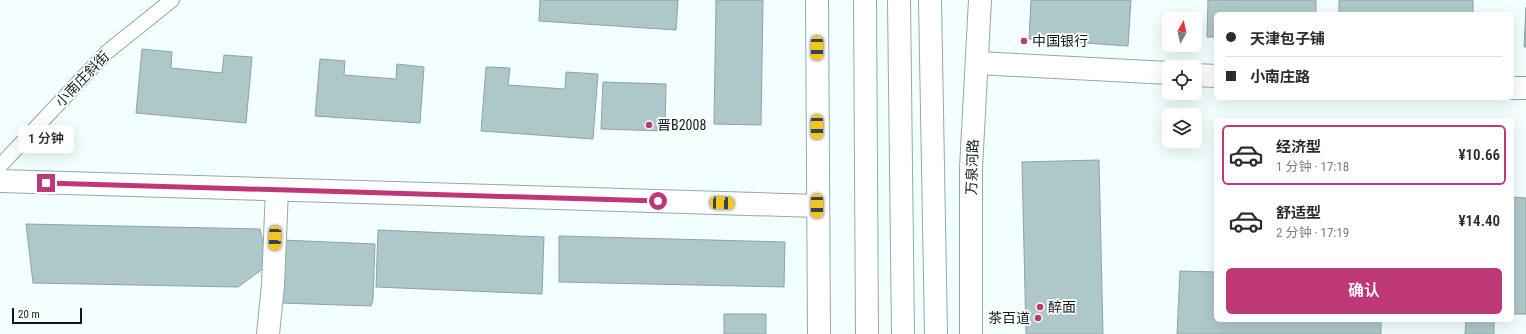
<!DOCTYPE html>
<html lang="zh">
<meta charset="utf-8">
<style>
:root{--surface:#fff;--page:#f2f2f3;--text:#2b2b33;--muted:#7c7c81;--line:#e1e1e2;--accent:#be3878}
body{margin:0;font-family:"Roboto Condensed","Noto Sans SC",sans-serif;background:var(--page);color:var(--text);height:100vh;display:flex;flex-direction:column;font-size:15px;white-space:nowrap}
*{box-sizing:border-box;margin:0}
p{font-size:13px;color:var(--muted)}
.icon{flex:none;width:22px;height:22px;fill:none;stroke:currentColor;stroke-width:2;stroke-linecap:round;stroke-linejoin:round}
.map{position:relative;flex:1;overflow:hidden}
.sheet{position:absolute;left:1214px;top:118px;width:300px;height:204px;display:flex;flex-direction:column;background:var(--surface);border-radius:6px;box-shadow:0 4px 16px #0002}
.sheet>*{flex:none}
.banner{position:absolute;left:1214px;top:12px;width:300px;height:88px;border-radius:6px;box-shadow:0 4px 16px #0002;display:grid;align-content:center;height:88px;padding:0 12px;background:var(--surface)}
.needle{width:26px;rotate:8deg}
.fabs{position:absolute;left:1162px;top:12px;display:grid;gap:8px}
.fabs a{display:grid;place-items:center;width:40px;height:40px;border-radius:6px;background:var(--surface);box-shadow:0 4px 16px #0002;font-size:20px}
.scale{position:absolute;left:12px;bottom:10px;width:70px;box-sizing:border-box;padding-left:4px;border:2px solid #0f1919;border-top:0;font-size:11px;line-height:14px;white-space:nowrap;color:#0f1919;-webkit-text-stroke:3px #fff;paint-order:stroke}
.end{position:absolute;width:18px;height:18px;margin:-9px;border:5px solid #be3878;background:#fff;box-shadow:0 0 0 2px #fff}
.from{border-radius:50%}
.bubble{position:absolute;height:28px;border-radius:6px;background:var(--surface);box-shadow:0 4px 16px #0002;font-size:13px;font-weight:600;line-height:28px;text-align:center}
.car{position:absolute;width:12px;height:24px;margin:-12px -6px;border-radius:5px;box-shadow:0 0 3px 1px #0007;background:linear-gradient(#f5c518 24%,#345 0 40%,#f5c518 0 76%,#345 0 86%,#f5c518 0)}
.banner b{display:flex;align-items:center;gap:14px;height:38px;font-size:15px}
.banner b+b{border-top:1px solid var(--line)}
.banner i{width:10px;height:10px;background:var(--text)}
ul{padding:7px 0 0;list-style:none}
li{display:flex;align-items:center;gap:12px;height:60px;margin:0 8px 6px;padding:0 4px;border:2px solid transparent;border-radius:6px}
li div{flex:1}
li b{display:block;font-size:15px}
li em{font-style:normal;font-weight:600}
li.active{border-color:var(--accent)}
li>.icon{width:36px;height:36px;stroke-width:1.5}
.primary-button{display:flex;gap:8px;margin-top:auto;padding:8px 12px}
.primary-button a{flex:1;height:46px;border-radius:6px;background:var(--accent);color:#fff;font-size:16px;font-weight:600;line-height:46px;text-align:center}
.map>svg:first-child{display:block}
.building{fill:#aec7c9;stroke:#8ca4a6}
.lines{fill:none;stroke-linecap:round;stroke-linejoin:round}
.service-casing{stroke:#92aaac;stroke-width:16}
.minor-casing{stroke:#92aaac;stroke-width:24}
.tertiary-casing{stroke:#92aaac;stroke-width:24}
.trunk-casing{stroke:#92aaac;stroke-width:24}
.service{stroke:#fff;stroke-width:14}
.minor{stroke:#fff;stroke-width:22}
.tertiary{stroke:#fff;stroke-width:22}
.trunk{stroke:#fff;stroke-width:22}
.route{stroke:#be3878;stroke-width:5}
.poi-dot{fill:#be3878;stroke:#fff;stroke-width:1.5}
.labels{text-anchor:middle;stroke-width:3.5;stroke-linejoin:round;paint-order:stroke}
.poi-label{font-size:14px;fill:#0f1919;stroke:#fff;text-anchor:start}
.street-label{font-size:14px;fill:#0f1919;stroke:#fff}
</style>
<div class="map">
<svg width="1526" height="334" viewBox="0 0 1526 334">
<rect width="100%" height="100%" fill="#f3feff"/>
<!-- building -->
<path class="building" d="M540,0h138l-2,30 -137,-9z
M716,0h47l-2,125 -47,-1z
M1031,0h100l-3,46 -99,-7z
M1208,0h108v14h-100v23h-9z
M1339,0h134v14h-134z
M1526,7v40h-2z
M142,49l30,3 -1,16 51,5 2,-18 28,2 -6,66 -110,-10z
M320,59l25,2 -1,14 52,4 1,-15 27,3 -4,56 -105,-7z
M486,67l24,1 -2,17 57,4 1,-17 32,2 -5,65 -112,-8z
M603,82l63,2 -1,47 -64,-2z
M1099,160l4,174h-77l-4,-172z
M1512,197l14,1v116h-14z
M26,224l234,5 8,36 -30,22 -205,-4z
M378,230l166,7 -2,57 -166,-7z
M559,236l226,6 -1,45 -225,-5z
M282,240l93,4 -2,56 -2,6 -91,-3z
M1180,271l36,1v48h165v14h-204z
M724,314h42v20h-42z
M1466,320h28v14h-29z"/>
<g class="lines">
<defs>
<path id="service" d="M0,166l107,-114 65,-52"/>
<path id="minor" d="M977,63l192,10
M1195,75l21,1
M1512,88h14
M0,181l817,25
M268,334l5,-49 4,-95"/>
<path id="tertiary" d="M817,0l2,334
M971,334v-166l9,-168"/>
<path id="trunk" d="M865,0l2,334
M899,0l4,334
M930,0l6,334"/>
</defs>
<!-- service casing -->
<use href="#service" class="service-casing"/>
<!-- minor casing -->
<use href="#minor" class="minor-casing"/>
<!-- tertiary casing -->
<use href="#tertiary" class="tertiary-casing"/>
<!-- trunk casing -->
<use href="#trunk" class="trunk-casing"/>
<!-- service -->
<use href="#service" class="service"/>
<!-- minor -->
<use href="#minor" class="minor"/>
<!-- tertiary -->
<use href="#tertiary" class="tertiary"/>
<!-- trunk -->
<use href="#trunk" class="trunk"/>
</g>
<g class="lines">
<!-- route -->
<path class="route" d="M46,183l612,18"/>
</g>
<!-- markers -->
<g class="poi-dot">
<circle cx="1024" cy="41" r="4"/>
<circle cx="649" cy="125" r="4"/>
<circle cx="1040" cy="307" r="4"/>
<circle cx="1038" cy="318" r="4"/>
</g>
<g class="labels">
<!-- poi labels -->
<g class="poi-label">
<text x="1032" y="46">中国银行</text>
<text x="657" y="130">晋B2008</text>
<text x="1048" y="312">醉面</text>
<text x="1030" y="323" text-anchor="end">茶百道</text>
</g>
<!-- street labels -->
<g class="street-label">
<text transform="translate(82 79) rotate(-46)" y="5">小南庄斜街</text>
<text transform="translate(972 167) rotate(-88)" y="5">万泉河路</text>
</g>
</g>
</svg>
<div class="fabs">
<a><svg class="needle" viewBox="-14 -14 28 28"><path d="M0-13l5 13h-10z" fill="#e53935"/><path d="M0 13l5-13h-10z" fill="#7c7c81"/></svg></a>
<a><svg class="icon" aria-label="locate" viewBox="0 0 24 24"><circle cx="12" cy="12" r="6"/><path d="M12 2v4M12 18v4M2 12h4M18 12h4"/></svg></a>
<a><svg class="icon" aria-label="layers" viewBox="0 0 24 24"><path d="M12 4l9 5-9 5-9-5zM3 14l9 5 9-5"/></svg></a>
</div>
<div class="scale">20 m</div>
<i class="end from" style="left:658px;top:201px"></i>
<i class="end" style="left:46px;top:183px"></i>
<div class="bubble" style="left:18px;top:125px;width:56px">1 分钟</div>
<i class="car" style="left:817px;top:48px;rotate:180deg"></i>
<i class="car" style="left:817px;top:127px;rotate:180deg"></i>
<i class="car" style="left:722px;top:203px;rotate:92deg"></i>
<i class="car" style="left:817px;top:206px;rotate:180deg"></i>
<i class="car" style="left:275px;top:238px;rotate:182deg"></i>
<div class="banner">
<b><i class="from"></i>天津包子铺</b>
<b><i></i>小南庄路</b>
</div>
<section class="sheet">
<ul>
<li class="active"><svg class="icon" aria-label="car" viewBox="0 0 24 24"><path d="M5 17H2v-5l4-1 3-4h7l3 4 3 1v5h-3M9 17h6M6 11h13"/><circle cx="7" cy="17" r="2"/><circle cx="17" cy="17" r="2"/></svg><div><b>经济型</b><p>1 分钟 · 17:18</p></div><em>¥10.66</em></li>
<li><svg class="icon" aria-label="car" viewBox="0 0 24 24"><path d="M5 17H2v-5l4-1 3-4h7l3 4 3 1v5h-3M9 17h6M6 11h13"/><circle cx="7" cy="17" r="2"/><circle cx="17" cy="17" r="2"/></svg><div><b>舒适型</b><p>2 分钟 · 17:19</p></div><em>¥14.40</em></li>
</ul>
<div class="primary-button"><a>确认</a></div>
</section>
</div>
